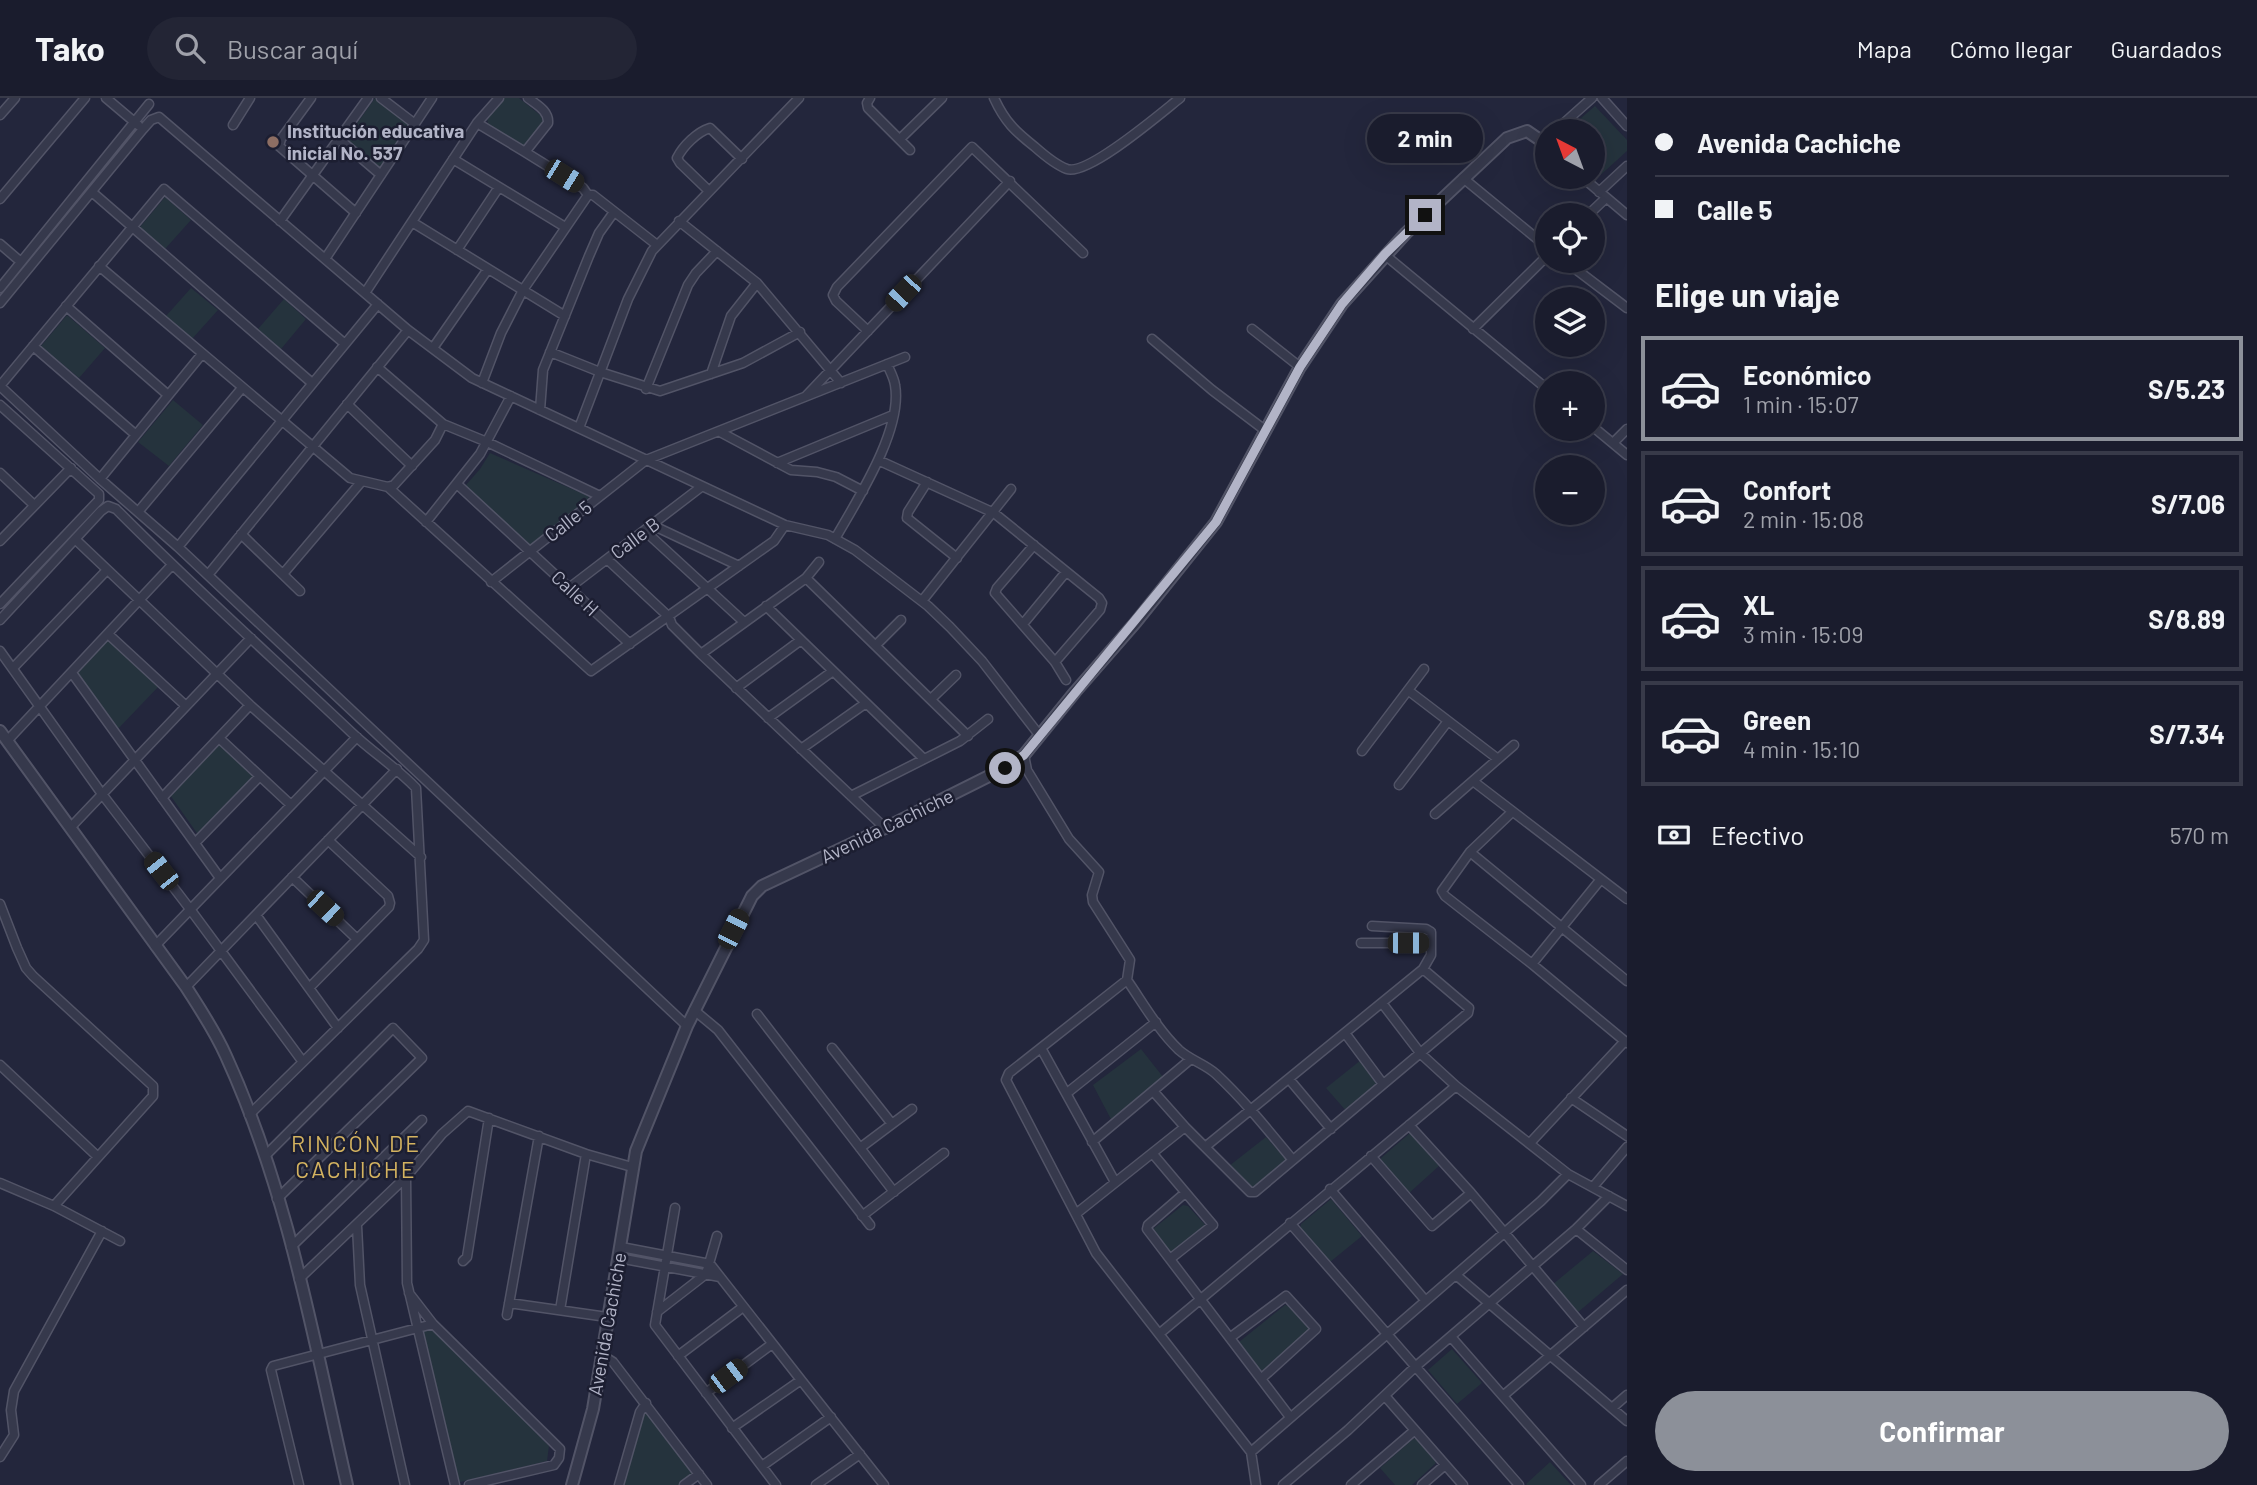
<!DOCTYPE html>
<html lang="es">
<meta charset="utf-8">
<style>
:root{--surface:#1a1c2d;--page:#232535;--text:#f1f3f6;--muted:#9fa1aa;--line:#383a49;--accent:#8c9099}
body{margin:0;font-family:Barlow,sans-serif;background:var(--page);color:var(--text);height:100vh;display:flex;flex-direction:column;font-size:26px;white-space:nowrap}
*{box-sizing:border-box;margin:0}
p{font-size:23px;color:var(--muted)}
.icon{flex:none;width:38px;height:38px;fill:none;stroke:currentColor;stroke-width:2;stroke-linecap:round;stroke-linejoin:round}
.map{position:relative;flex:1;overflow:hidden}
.panel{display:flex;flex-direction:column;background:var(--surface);width:630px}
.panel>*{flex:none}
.guide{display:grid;align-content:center;height:154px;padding:0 28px;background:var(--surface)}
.needle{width:46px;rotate:319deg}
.controls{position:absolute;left:1535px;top:21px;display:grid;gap:14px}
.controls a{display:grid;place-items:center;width:70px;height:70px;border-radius:50%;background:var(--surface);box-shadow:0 7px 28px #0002,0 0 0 2px var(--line);font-size:35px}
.end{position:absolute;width:32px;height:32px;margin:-16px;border:9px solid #b2b4c7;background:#111;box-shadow:0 0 0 4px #111}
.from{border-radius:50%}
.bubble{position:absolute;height:49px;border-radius:24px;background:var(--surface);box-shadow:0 7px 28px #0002,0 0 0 2px var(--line);font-size:23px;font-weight:700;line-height:49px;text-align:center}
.car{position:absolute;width:21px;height:42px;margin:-21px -10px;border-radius:9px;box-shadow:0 0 5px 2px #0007;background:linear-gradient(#222 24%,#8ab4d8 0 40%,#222 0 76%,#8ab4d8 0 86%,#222 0)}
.guide b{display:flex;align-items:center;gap:24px;height:66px;font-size:26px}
.guide b+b{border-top:2px solid var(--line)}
.guide i{width:18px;height:18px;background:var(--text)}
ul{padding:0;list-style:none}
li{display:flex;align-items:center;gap:21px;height:105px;margin:0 14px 10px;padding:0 14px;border:4px solid var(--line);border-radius:0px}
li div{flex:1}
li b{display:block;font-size:26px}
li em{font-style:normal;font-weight:700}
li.on{border-color:var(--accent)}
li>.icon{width:63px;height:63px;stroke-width:1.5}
h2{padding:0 28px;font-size:32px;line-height:84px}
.pay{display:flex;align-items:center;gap:18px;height:77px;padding:0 28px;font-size:26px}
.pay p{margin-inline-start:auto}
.primary-button{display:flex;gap:14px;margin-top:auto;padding:14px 28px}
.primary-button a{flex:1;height:80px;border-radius:42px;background:var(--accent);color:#fff;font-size:28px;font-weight:700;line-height:80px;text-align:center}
header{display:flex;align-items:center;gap:42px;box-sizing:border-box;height:98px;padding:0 35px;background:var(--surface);border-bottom:2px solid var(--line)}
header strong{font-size:33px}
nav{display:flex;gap:38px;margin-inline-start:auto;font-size:24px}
.search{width:490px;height:63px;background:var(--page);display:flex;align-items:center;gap:18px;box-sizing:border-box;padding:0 24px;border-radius:38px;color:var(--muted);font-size:26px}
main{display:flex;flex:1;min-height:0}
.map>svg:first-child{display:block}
.green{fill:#25333d}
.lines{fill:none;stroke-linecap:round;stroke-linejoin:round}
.minor-casing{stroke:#525467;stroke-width:11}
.tertiary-casing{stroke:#525467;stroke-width:14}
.minor{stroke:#36394c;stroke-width:8}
.tertiary{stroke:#36394c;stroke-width:10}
.route{stroke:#b2b4c7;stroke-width:9}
.education-dot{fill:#8d6e63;stroke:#1c1e31;stroke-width:2.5}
.labels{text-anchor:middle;stroke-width:5;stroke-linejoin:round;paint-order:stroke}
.poi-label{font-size:19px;font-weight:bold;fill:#b2b4c7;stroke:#1c1e31;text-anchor:start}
.street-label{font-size:19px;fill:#b2b4c7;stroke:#1c1e31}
.quarter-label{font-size:23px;letter-spacing:2px;fill:#d4b360;stroke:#1c1e31}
</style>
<header>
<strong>Tako</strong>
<div class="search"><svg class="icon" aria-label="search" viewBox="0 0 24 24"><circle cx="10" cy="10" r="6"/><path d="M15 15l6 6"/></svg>Buscar aquí</div>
<nav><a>Mapa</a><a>Cómo llegar</a><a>Guardados</a></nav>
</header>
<main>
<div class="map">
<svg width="1627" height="1387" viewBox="0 0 1627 1387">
<rect width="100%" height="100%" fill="#23263c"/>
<!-- green -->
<path class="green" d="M375,0l35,27 -29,43 -35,-29z
M503,0h16l26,21 -20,28 -37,-23 -1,-8z
M1595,8l32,34v11l-32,29 -3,-3v-46h-26z
M165,99l26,23 -26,29 -25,-22z
M191,190l27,22 -26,29 -26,-23z
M284,201l22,20 -25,30 -23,-20z
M67,217l38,33 -26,30 -38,-32z
M173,302l30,25 -34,41 -31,-24z
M490,355l98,43 2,5 -59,45 -63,-56 -2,-5 14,-16z
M109,540l51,47 -44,46 -41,-57z
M220,644l36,34 -57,60 -29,-41z
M1141,951l26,33 -54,41 -20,-38z
M1361,962l20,26 -33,27 -22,-25z
M1410,1035l29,33 -31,28 -27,-32v-4z
M1266,1039l22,25 -35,29 -24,-25z
M1331,1101l31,37 -32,26 -30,-33 1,-5z
M1183,1107l5,1 20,22 -36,28 -19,-27z
M1593,1153l30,23 -46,39 -25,-28z
M1285,1207l5,1 22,26 -46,41h-5l-22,-31z
M433,1229l116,119 -2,15 -91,22 -35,-152z
M1452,1251l30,34 -25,21 -29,-34z
M648,1313l46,62 -13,12h-59l21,-72z
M1413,1341h3l20,22 -1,3 -23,21h-17l-15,-17z
M1550,1364l21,23h-44l-1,-1z"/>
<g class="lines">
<defs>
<path id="minor" d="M106,0l32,27
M311,0l-30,41 -2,7 77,67
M381,0l34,26
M870,0l-3,5 1,5 42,42
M994,0c11,24 21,33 41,49 9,8 21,18 32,22 21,7 94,-56 113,-71
M1602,0l25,28
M0,17l15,-17
M477,25l48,29 23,-29c1,-12 -11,-18 -20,-25
M233,27l17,-27
M1555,33l37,-33
M339,41l42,36
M900,41l42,-41
M525,54l58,36 5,7
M453,61l112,68
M1582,79l45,38
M1463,80l84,69
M709,93l-29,-28 -3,-5c6,-12 20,-26 33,-30l32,31
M92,94l220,191
M1599,94l28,-26
M0,101l85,-101
M1588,117l18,-17
M280,123l88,-123
M679,123l78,62 84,100
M412,124l153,94
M0,146l21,18
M457,152l42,-63
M1385,157l162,134
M325,161l107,-161
M1565,163l62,47
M99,168l251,212 38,9 6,-2 41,-45 8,-16
M0,190l149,-184
M365,195l112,-170 22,-25
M0,205l143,-174 8,-9 8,-3 249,213 64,48 313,147 43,10 27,15 73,56 22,21 32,34 58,75
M66,208l102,89
M1252,231l48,38
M1473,231l74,-73
M868,233l-32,-30 -3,-6 4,-8 135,-140 111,106
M1152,241l60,51 54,41
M33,248l103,89
M433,250l55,-79
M550,254l50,20 60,19 83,-28 57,-31
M377,269l66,57 44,18 113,54
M711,276l20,-58 26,-33
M482,285l19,-50 22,-43 65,-95h5l64,50
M0,288l100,93 78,68 509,479
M0,288l164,-197 181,155
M646,291l42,-104 8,-12 21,-22
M806,298l204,-215
M347,306l65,62
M0,307l99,89v6l-99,104
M540,312l3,-40 46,-114 10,-23 15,-21
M1592,328l35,29
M579,330l49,-129 24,-48 147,-153
M720,334l71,38 26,2 19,5 27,14
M1613,345l14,-14
M880,363l114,52 105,85 3,5 -2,7 -45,52
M777,365l116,-48
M0,375l34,32
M100,381l102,-125
M927,384l-19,30 -1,6 50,40
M458,387l172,159
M388,389l203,184 183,-130 11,-16
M138,414l104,-124
M426,424l54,-68 31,-58
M652,427l87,41
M645,433l99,91
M241,436l59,57
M75,441l175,166 171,152
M835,441c22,-39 68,-109 60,-154 -1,-7 -5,-14 -8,-21
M0,443l71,-73
M1034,447l-37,43 -2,5 60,69 11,18
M178,449l200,-243
M607,461l62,58 3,8 29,29 184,174
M283,476l79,-93
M208,477l200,-245
M806,480l162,158
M491,484l155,-122 259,-103
M569,490l132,-101
M922,503l89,-112
M766,508l158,153
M0,522l101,-109 7,-5 8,3c76,77 157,149 235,223 21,20 45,35 65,56l8,152 -6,9 -169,166
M1023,526l43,-52
M108,536l78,72
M876,547l25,-25
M0,553l102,143 88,115 113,153
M701,556l105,-76 13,-16
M13,570l94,-98
M72,575l148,205
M736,590l65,-48
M1409,593l89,68
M931,601l25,-24
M768,620l65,-47
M219,640l72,67
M7,643l165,-176
M801,651l65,-46
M1362,653l62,-82
M1024,657l3,15 42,69 30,33 -7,23 1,7 37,58 -3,20c16,23 31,50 52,70 11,10 26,14 37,24 28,26 52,56 76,85
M1473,683l154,118
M1399,687l49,-64
M851,698l109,-55 28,-22
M162,700l88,-93
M1512,714l-42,40 -28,39 3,5 87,68 95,79
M1435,716l79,-69
M70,730l181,-190
M195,745l65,-67
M1470,754l157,129
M292,779l65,62
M0,806l17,44 9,20 7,8 120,110v10l-99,110
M256,817l82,113
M1361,845h70
M155,848l202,-209
M1532,866l69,-85
M1127,882l-118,93 -3,7 90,173 155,199 5,33
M186,889l211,-218
M309,890l80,-81 1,-4 -2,-7 -60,-56
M1382,905l39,51 35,32 112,88 59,32
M694,912l24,20 152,195
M757,916l137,178
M1345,935l38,51
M832,950l60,76
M1041,950l74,134
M0,967l98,92
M1289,981l42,50
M1153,993l32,36 65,65h5l213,-179 1,-5 -46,-39
M1067,995l89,-71
M1571,1000l56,38
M1409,1027l62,68 113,134
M1092,1044l99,-83
M1530,1045l95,-102
M1205,1049l218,-178 8,-14v-23l-5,-3 -54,-3
M860,1050l52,-39
M1153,1056l60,71 -43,34
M265,1058l128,-128 29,30 -145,141
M1371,1058l61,70 39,-33
M406,1079l1,106 48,202
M0,1085l54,23 66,35
M1593,1089l34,-40
M1330,1091l95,111
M1185,1095l-37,32 -1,4 143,188
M675,1110l-20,117 121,160
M1077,1115l108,-86
M862,1118l82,-63
M1290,1125l229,262
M357,1128l3,59 45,200
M1576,1131l51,41
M291,1149l131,-127
M621,1149l89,17 91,116
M619,1160l101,19
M463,1163l4,-4 22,-139
M1456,1177l171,146
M299,1181l107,-102 36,-43 26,-23 118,43 46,13
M409,1195l24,31 127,125 -1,9 -5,7 -85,20
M509,1205l98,14
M560,1212l26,-156
M657,1214l49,-38 11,-38
M507,1217l32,-179
M1159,1236l297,-248
M1231,1239l55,-41 30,33 -54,49
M1452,1240l129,147
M602,1257l11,7 94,123
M678,1258l65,-49
M706,1295l66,-49
M1504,1297l123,-105
M1385,1298l78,89
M1612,1310l15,-13
M732,1330l69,-48 83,105
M1251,1354l290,-251 27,-27
M0,1359l14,-22 -3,-25 3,-19 88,-160
M762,1368l69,-49
M299,1387l-28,-115 2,-4 160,-42
M619,1387l21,-73 6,-9
M684,1387l15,-11
M816,1387l44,-31
M1283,1387l65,-55 67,-63 161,-138 33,-33
M1351,1387l64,-55
M1422,1387l23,-20
M1599,1387l28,-24"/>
<path id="tertiary" d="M0,633l186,256c14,22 29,44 40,69 62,135 88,285 121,429
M572,1387l21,-76 43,-258 51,-125 65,-130 10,-10 123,-58 120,-60 19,-13 51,-63 61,-70 80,-100 84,-155 42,-63 64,-71 101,-95 20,-7 16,11"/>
</defs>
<!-- minor casing -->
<use href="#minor" class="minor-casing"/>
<!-- tertiary casing -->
<use href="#tertiary" class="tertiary-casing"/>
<!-- minor -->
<use href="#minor" class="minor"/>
<!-- tertiary -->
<use href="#tertiary" class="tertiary"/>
</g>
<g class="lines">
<!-- route -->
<path class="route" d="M1005,670l19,-13 192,-233 84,-155 42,-63 43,-50 40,-39"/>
</g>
<!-- markers -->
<circle class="education-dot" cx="273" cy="44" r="7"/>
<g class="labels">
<!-- poi labels -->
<g class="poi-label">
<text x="287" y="40">Institución educativa<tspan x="287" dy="22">inicial No. 537</tspan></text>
</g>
<!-- street labels -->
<g class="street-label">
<text transform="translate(568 423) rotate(-38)" y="7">Calle 5</text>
<text transform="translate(635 440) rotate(-37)" y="7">Calle B</text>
<text transform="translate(575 495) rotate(43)" y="7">Calle H</text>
<text transform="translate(887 728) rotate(-26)" y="7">Avenida Cachiche</text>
<text transform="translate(607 1226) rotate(-80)" y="7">Avenida Cachiche</text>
</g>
<!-- quarter labels -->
<g class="quarter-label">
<text x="356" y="1054">RINCÓN DE<tspan x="356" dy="26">CACHICHE</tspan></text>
</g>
</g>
</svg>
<div class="controls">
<a><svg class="needle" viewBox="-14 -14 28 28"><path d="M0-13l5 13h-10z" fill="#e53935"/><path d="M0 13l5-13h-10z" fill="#9fa1aa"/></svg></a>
<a><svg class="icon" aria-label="locate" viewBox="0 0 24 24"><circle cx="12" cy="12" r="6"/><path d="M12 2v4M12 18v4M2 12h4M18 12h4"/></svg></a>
<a><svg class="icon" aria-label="layers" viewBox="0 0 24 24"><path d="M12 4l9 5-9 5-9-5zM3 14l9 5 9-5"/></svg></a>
<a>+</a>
<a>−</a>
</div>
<i class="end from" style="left:1005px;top:670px"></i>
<i class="end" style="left:1425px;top:117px"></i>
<div class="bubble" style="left:1367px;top:16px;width:116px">2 min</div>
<i class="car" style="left:564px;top:78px;rotate:122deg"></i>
<i class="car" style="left:903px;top:195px;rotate:223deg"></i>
<i class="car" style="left:161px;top:773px;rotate:322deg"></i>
<i class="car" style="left:325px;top:810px;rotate:133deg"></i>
<i class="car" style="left:733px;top:831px;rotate:27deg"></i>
<i class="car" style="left:1408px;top:845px;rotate:90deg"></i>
<i class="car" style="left:728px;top:1278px;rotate:53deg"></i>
</div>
<section class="panel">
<div class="guide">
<b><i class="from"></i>Avenida Cachiche</b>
<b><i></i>Calle 5</b>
</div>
<h2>Elige un viaje</h2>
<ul>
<li class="on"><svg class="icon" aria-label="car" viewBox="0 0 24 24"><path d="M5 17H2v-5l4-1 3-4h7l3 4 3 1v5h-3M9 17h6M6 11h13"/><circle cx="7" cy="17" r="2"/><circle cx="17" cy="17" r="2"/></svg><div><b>Económico</b><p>1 min · 15:07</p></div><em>S/5.23</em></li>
<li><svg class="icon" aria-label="car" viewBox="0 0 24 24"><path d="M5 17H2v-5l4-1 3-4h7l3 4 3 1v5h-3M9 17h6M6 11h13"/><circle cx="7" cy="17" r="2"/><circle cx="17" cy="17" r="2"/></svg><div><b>Confort</b><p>2 min · 15:08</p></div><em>S/7.06</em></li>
<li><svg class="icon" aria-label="car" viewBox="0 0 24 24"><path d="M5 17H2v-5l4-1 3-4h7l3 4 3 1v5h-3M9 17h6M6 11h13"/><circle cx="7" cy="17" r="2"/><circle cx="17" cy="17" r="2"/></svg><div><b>XL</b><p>3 min · 15:09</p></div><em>S/8.89</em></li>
<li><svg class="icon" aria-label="car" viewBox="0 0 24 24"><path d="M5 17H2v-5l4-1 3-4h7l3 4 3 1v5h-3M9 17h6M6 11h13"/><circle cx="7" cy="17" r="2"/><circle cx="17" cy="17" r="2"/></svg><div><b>Green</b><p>4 min · 15:10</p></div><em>S/7.34</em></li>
</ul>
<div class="pay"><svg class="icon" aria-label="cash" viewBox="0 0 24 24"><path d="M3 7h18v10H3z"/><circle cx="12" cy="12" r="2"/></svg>Efectivo<p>570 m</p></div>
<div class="primary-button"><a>Confirmar</a></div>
</section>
</main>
